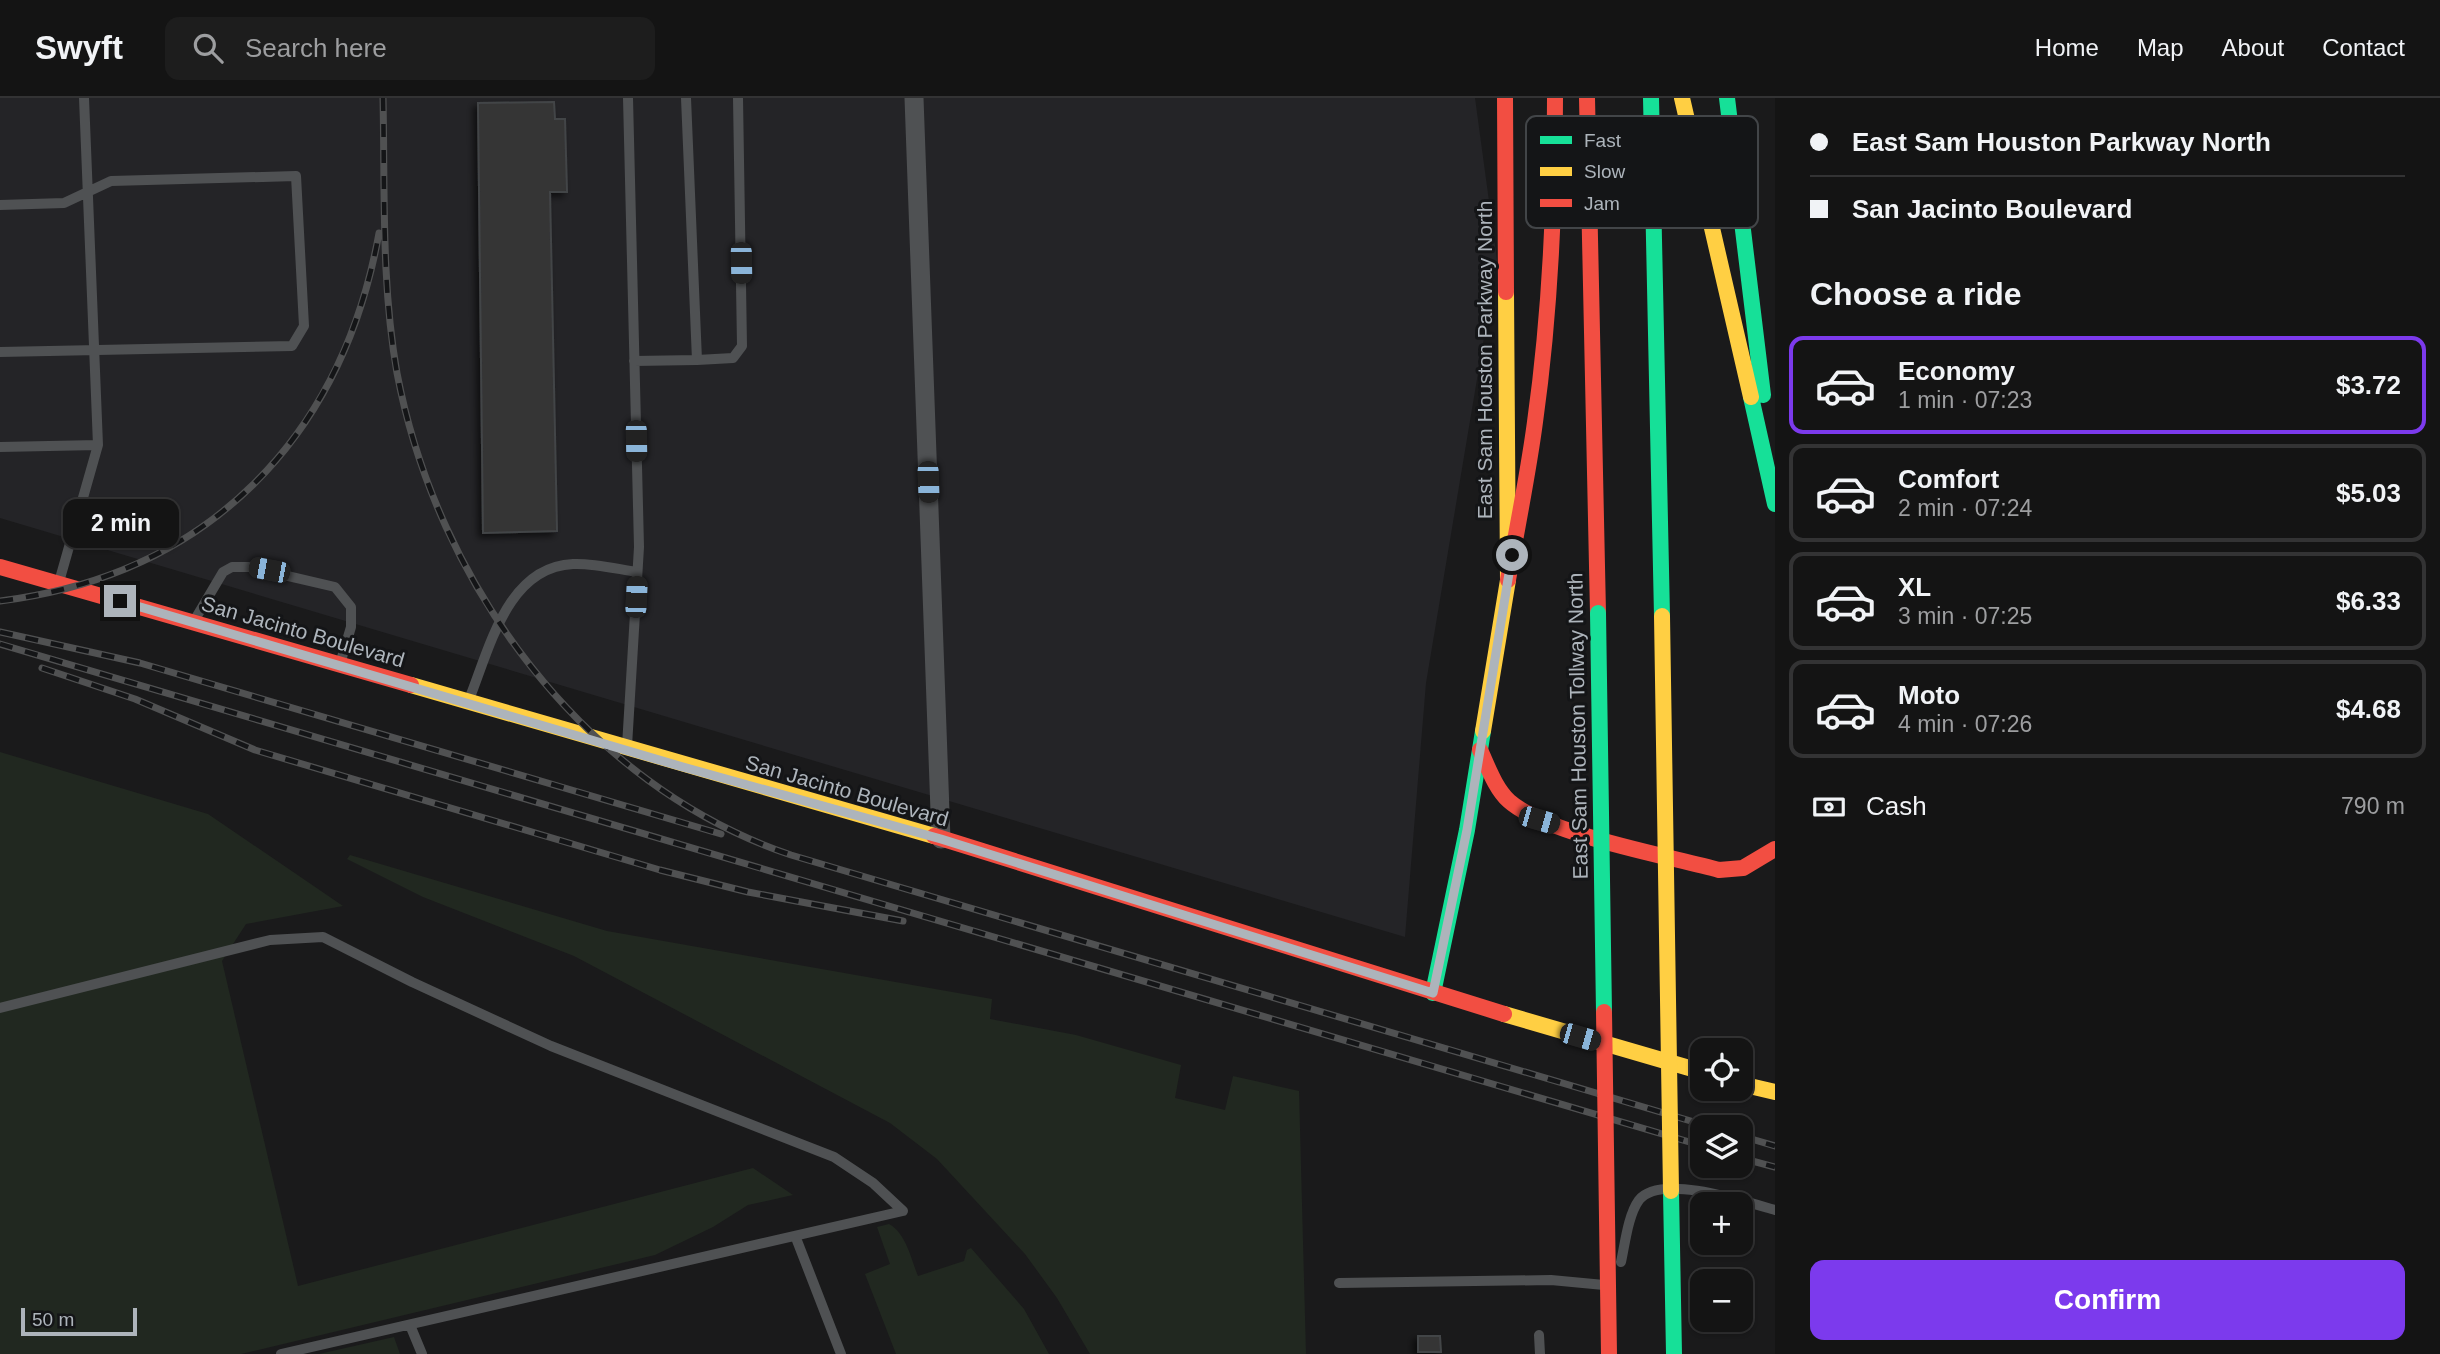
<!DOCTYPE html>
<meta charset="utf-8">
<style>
:root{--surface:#141414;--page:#1d1d1d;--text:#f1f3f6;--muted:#9d9ea0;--line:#333334;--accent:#7c3aed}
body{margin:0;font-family:Helvetica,sans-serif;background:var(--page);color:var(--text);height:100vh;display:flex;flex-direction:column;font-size:26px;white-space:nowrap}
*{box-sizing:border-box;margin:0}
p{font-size:23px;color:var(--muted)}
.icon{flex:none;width:38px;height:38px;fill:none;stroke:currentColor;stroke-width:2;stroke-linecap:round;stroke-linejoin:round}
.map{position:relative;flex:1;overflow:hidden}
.side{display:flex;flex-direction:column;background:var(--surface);width:665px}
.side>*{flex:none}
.banner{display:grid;align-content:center;height:154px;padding:0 35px;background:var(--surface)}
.buttons{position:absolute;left:1690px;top:940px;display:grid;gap:14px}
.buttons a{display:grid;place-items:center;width:63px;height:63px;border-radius:14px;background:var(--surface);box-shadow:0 2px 5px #0004,0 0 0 2px var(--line);font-size:35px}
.scale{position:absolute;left:21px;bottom:18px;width:116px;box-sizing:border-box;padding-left:7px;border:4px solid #adb4bb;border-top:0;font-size:19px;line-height:24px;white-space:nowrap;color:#adb4bb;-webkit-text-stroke:5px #141517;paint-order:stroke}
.end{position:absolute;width:32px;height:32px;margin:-16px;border:9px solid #adb4bb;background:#111;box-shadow:0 0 0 4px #111}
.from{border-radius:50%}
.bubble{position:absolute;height:49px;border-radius:14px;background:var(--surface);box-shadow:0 2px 5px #0004,0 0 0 2px var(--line);font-size:23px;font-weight:600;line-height:49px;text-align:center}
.car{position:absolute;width:21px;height:42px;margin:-21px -10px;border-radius:9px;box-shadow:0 0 5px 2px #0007;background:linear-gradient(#222 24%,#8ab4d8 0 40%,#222 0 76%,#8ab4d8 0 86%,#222 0)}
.banner b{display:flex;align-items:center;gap:24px;height:66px;font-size:26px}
.banner b+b{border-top:2px solid var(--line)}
.banner i{width:18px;height:18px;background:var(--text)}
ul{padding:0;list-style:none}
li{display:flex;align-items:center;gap:21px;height:98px;margin:0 14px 10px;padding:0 21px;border:4px solid var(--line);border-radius:14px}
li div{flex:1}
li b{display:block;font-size:26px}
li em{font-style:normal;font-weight:600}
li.on{border-color:var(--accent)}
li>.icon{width:63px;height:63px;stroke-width:1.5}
h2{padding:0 35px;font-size:32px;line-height:84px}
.pay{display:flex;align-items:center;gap:18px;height:77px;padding:0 35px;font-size:26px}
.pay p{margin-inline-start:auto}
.button{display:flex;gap:14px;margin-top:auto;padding:14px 35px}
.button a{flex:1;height:80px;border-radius:14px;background:var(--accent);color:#fff;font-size:28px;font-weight:600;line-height:80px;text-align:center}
header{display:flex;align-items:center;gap:42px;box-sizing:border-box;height:98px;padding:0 35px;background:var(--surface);border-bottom:2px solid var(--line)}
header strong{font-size:33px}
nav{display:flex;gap:38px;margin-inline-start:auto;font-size:24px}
.search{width:490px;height:63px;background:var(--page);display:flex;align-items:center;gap:18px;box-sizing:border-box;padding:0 24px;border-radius:14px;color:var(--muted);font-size:26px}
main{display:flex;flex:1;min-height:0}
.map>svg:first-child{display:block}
.built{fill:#242427}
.green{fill:#212820}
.building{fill:#343435;stroke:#434547;stroke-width:2;filter:url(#shadow)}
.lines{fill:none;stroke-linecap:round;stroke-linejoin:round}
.lane{stroke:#4f5153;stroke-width:10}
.street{stroke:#4f5153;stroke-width:19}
.fast{stroke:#16e098;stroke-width:16}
.slow{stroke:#ffcf43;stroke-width:16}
.jam{stroke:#f24e42;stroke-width:16}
.rail-casing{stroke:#505152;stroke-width:7}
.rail{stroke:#141517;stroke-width:4.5;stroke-dasharray:13;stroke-linecap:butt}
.fast-bridge{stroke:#16e098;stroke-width:16}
.slow-bridge{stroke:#ffcf43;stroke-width:16}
.jam-bridge{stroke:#f24e42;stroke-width:16}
.route{stroke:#adb4bb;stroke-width:9}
.labels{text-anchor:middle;stroke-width:6;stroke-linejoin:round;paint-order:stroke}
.street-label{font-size:21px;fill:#adb4bb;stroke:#141517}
.key{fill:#141517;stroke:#424548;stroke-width:2}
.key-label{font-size:19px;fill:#adb4bb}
</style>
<header>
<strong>Swyft</strong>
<div class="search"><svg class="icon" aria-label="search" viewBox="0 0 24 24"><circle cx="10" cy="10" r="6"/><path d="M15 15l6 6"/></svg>Search here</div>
<nav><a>Home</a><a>Map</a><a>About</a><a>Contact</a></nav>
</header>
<main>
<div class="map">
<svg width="1775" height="1256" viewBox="0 0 1775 1256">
<defs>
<filter id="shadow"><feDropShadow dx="-4" dy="4" stdDeviation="3.5" flood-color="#0009"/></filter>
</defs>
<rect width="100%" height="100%" fill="#1a1a1b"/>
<!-- built -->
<path class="built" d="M0,0h1475l22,162 -71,423 -21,254 -1405,-419z"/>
<!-- green -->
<path class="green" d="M0,654l208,62 135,92 -97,18 -24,37 76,325 455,-118 40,27 -45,10 -35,22 -58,28 -414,99h-241z
M350,757l257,76 385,68 -2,20 86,16 105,30 -6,33 50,12 8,-34 66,15 7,263h-216l-33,-56 -32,-44 -88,-95 -47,-36 -316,-167 -151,-59 -76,-38z
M889,1126c17,9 22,35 29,52l46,-15 3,-11 4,-2 53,61 25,45h-153l-31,-80 25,-10 -13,-37z
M394,1239l6,17h-81z"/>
<!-- building -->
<path class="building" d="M554,4l1,17h10l2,73h-17l7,339 -74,2 -5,-430z
M1418,1238h22l1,16h-23z"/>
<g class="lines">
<!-- lane -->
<path class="lane" d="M0,107l64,-2 47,-22 185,-5 8,150 -12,20 -292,6
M697,262l36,-2 9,-12 -4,-248
M634,263l63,-1 -11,-262
M0,349l98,-2
M59,484l39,-137 -14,-347
M194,523l29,-49 9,-5h17l86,20 16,20v20l-11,37
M468,604c21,-51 38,-135 105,-138 20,-1 44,5 64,8
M627,648l12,-199 -11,-449
M0,910l270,-68 53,-3 89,45 139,64 283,111 39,26 30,28 -622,143
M796,1140l45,116
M1621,1164c4,-18 7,-47 18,-62 21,-27 108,2 136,10
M1339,1185l212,-3 53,5
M410,1227l12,29
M1539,1237l1,19"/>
<!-- street -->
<path class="street" d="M914,0l27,741"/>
<!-- fast -->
<path class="fast" d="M1651,0l11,518
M1727,0l36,297
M1751,299l24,107
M1433,895l34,-163 16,-99"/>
<!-- slow -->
<path class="slow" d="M1682,0l69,299
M411,587l523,151
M1483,633l25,-151 -2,-288
M1504,916l199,58
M1741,986l34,8"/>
<!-- jam -->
<path class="jam" d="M1505,0l1,194
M1587,0l11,515
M0,469l411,118
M1508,482c9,-53 20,-105 27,-158 15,-107 20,-215 20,-324
M1480,652c8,17 15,38 29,51 37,33 159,55 210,69l24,-2 32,-19
M934,738l570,178"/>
<defs>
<path id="rail" d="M383,0c2,91 -2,185 14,275 40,211 187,412 394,482l920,272
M0,503c209,-26 342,-164 379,-368
M0,534l140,31 581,171
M0,546l1703,502
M42,570l93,31 120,51 405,120 88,22 155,29
M1741,1038l34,10
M1741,1060l34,9"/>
</defs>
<!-- rail casing -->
<use href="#rail" class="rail-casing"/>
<!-- rail -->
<use href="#rail" class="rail"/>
<!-- fast-bridge -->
<path class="fast-bridge" d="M1598,515l6,399
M1671,1093l3,163"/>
<!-- slow-bridge -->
<path class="slow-bridge" d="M1662,518l9,575"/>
<!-- jam-bridge -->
<path class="jam-bridge" d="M1604,914l5,342"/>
</g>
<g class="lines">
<!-- route -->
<path class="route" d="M120,503l563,166 258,72 492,154 34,-163 45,-275"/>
</g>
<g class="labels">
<!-- street labels -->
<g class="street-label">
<text transform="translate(1485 262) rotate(-90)" y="7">East Sam Houston Parkway North</text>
<text transform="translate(303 534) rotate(16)" y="7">San Jacinto Boulevard</text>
<text transform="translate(1578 628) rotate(-91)" y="7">East Sam Houston Tollway North</text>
<text transform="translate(847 693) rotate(16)" y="7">San Jacinto Boulevard</text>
</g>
</g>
<!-- legend -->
<rect x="1526" y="18" width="232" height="112" rx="10" class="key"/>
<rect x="1540" y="38" width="32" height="8" fill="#16e098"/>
<rect x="1540" y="69" width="32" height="9" fill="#ffcf43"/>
<rect x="1540" y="101" width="32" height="8" fill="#f24e42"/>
<g class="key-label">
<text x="1584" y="49">Fast</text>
<text x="1584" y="80">Slow</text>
<text x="1584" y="112">Jam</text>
</g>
</svg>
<div class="buttons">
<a><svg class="icon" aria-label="locate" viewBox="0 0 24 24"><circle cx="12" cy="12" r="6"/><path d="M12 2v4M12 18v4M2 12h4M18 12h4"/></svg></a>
<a><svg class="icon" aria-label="layers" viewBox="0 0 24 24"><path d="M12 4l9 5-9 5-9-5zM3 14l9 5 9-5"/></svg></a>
<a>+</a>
<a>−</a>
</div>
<div class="scale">50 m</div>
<i class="end from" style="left:1512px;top:457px"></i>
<i class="end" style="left:120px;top:503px"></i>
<div class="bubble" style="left:63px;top:401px;width:116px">2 min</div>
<i class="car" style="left:741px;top:165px;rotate:179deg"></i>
<i class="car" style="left:636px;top:343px;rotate:179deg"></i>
<i class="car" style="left:928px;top:384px;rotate:178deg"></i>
<i class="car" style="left:269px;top:472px;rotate:281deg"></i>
<i class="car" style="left:636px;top:499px;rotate:3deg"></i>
<i class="car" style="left:1539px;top:722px;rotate:106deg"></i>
<i class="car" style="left:1580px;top:939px;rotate:106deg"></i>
</div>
<section class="side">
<div class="banner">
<b><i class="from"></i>East Sam Houston Parkway North</b>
<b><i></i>San Jacinto Boulevard</b>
</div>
<h2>Choose a ride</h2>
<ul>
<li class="on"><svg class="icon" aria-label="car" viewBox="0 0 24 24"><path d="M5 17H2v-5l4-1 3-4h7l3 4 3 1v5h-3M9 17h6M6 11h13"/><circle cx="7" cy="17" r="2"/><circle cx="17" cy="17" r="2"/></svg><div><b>Economy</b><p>1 min · 07:23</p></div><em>$3.72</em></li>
<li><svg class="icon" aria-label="car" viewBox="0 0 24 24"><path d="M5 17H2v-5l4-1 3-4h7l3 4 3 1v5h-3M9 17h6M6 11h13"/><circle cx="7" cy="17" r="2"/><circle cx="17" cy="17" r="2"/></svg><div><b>Comfort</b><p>2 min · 07:24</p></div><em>$5.03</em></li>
<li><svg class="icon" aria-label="car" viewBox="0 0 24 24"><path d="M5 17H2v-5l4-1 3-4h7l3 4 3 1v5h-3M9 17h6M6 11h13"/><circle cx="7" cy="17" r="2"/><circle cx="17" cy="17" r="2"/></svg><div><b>XL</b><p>3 min · 07:25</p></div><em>$6.33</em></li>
<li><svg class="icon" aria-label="car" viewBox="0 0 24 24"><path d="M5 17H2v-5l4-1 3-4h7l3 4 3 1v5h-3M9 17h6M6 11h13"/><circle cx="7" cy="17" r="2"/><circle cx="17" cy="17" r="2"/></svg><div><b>Moto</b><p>4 min · 07:26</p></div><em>$4.68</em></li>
</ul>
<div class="pay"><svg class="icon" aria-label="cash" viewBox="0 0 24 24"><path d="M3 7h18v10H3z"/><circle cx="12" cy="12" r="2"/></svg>Cash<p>790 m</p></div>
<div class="button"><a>Confirm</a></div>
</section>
</main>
